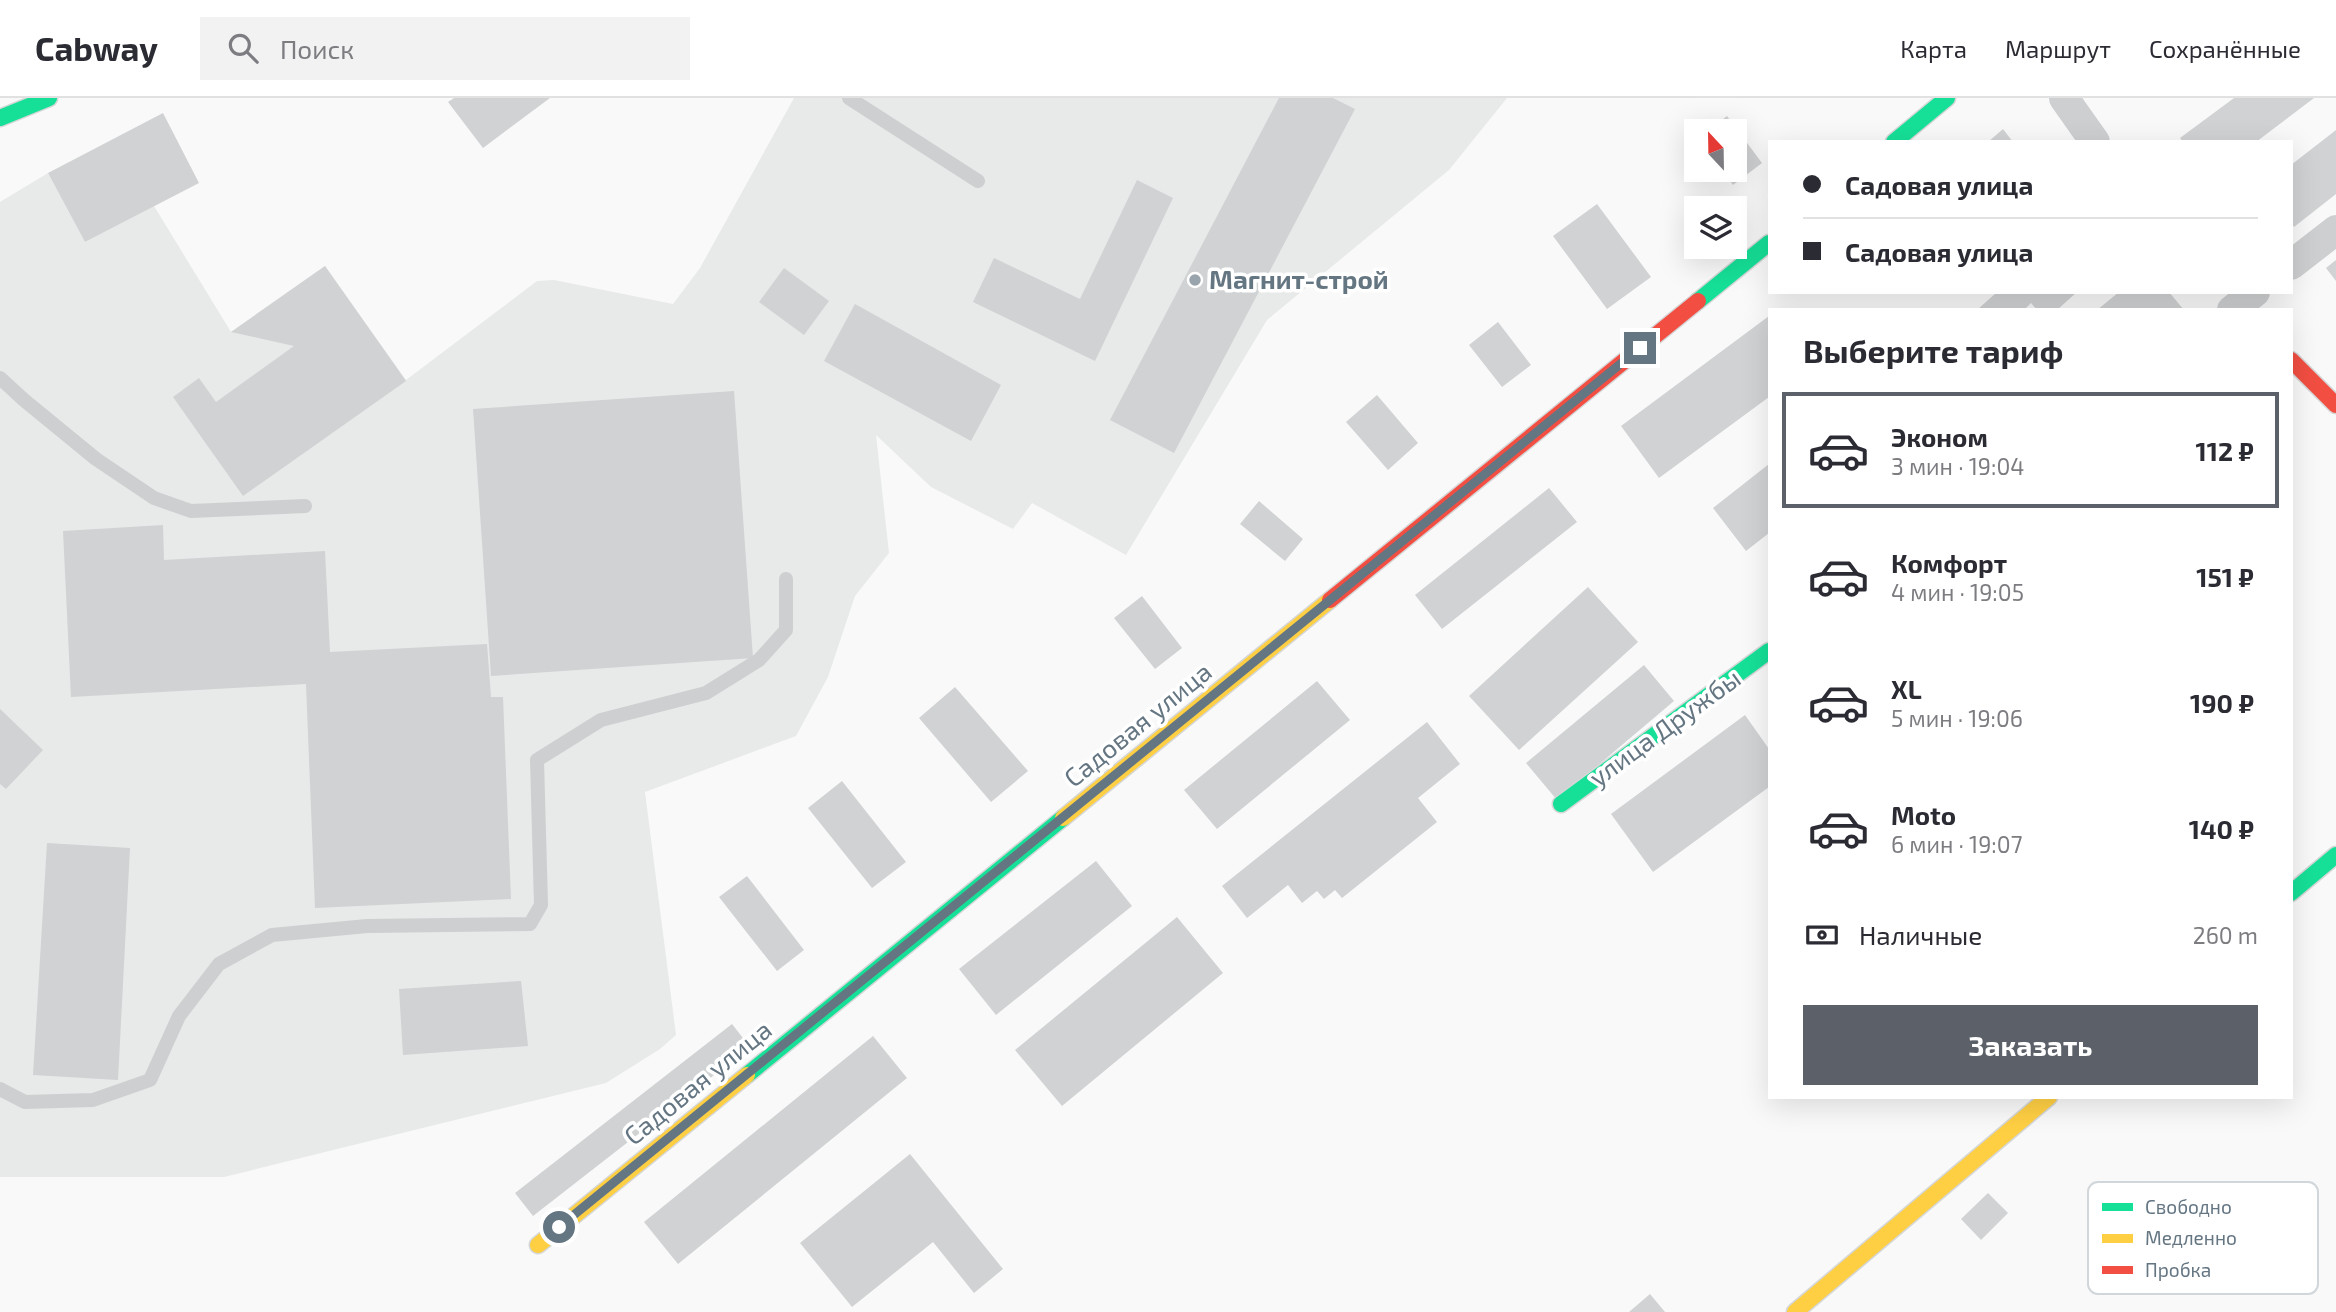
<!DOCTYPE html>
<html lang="ru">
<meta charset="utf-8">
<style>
:root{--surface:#fff;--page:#f2f2f3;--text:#2b2b33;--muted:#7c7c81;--line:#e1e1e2;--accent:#5c6169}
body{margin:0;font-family:"Exo 2",sans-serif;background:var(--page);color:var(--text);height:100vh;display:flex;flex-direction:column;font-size:26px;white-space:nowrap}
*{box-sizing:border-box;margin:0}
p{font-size:23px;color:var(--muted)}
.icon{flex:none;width:38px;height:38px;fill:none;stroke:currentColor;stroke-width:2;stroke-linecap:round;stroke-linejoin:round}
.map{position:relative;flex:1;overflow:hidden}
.details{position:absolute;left:1768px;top:210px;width:525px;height:791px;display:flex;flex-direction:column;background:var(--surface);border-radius:0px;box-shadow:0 7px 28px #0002}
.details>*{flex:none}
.banner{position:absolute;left:1768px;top:42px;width:525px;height:154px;border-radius:0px;box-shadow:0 7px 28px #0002;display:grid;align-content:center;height:154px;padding:0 35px;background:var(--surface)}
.needle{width:46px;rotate:338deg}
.controls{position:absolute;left:1684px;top:21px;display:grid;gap:14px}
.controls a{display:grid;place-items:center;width:63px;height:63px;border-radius:0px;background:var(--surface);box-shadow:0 7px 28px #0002;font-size:35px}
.end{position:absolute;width:32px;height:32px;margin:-16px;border:9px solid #657683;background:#fff;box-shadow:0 0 0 4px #fff}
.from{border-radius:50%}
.banner b{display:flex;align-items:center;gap:24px;height:66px;font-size:26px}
.banner b+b{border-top:2px solid var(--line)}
.banner i{width:18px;height:18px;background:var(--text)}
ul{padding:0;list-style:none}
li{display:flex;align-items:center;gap:21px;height:116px;margin:0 14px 10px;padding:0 21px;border:4px solid transparent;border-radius:0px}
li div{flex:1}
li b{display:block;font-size:26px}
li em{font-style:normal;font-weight:700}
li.active{border-color:var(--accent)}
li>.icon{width:63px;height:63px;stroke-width:1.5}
h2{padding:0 35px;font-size:32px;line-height:84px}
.pay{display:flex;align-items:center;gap:18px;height:77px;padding:0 35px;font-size:26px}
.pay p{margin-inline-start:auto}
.button{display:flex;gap:14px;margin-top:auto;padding:14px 35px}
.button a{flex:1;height:80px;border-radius:0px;background:var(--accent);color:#fff;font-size:28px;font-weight:700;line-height:80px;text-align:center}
header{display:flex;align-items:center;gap:42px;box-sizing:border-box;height:98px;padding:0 35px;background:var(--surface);border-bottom:2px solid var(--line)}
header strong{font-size:33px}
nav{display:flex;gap:38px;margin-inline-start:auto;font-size:24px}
.search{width:490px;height:63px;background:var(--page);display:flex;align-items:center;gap:18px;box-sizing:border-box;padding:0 24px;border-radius:0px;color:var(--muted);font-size:26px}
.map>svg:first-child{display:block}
.built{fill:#e8e9e9}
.building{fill:#d0d2d3}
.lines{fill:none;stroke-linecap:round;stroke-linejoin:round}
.fast-casing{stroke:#d5d6d7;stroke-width:19}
.slow-casing{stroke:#d5d6d7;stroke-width:19}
.jam-casing{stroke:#d5d6d7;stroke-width:19}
.lane{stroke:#cecfd0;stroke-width:14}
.street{stroke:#cecfd0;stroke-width:30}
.fast{stroke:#16e098;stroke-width:16}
.slow{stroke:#ffcf43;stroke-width:16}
.jam{stroke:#f24e42;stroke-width:16}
.route{stroke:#657683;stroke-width:9}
.poi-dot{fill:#99a4ac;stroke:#fff;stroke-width:2.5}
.labels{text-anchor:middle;stroke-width:7;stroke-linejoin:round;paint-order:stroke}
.poi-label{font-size:26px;font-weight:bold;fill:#657683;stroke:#fff;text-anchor:start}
.street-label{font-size:26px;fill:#657683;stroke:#fff}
.key{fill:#fff;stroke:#d1d6da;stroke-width:2}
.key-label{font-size:19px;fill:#657683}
</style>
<header>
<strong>Cabway</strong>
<div class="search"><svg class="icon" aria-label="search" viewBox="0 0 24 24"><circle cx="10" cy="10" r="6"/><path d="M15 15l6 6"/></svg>Поиск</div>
<nav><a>Карта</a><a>Маршрут</a><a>Сохранённые</a></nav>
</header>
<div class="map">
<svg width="2336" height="1214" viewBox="0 0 2336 1214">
<rect width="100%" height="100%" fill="#f9f9f9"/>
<!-- built -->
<path class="built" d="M794,0h713l-58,72 -182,150 -141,235 -94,-52 -19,26 -82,-42 -55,-52 13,118 -34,43 -27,81 -32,59 -151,56 31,243 -16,14 -54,34 -382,94h-224v-975l48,-29 37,69 69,-36 77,126 94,-66 81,114 131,-99 17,-1 119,24 27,-36z"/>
<!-- building -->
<path class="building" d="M454,0h96l-67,50 -35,-46z
M1279,0h54l22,11 -181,344 -64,-33z
M2234,0h80l-58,44h-73l-3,-4z
M163,15l36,70 -114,59 -37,-69z
M1727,18l35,47 -29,22 -11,-15h12v-39h-27z
M2003,31l10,13h-25z
M2336,32v64l-42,33 -3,-5v-57z
M1137,82l36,18 -78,163 -122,-59 21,-44 86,41z
M1597,106l54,73 -44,32 -54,-73z
M2336,162v21l-10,-13z
M325,168l81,115 -163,115 -70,-99 26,-19 17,24 78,-56 -63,-14z
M784,170l45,33 -25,34 -45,-33z
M1997,194h80l-20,18h-20l-6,-7 -7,7h-47z
M2119,194h50l15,18h-87z
M855,206l146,81 -30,56 -147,-80z
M1769,218v81l-110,81 -38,-52z
M1498,224l33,43 -29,22 -33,-42z
M734,293l19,267 -262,18 -18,-267z
M1377,297l41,48 -30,27 -42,-48z
M1769,366v69l-23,18 -33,-43z
M1549,390l28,34 -135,107 -27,-34z
M1259,403l44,38 -18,22 -45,-37z
M163,427l1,35 161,-9 5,101 157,-8 4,53h12l8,202 -196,9 -9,-224 -235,13 -8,-166z
M1588,489l50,55 -119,108 -50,-54z
M1142,498l40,52 -27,21 -41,-51z
M1644,567l30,36 -117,99 -31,-37z
M1317,583l33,39 -133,109 -33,-39z
M955,589l73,84 -37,31 -72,-84z
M0,611l43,41 -37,39 -6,-5z
M1745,617l24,34v38l-116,85 -42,-58z
M1427,624l33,42 -42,34 19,24 -95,76 -7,-8 -11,9 -7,-8 -15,12 -14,-18 -41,33 -25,-32z
M842,683l64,81 -34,26 -64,-80z
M47,745l83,5 -12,232 -85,-5z
M1096,763l36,45 -136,109 -37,-46z
M747,778l57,74 -27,21 -58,-74z
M1177,819l46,56 -161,133 -47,-56z
M521,883l7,65 -125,9 -4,-66z
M732,926l18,23 -217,169 -18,-23z
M873,938l34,42 -229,186 -34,-42z
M910,1056l93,115 -29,24 -41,-51 -81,65 -52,-64z
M1988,1095l20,20 -27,27 -20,-21z
M1650,1196l15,18h-36z"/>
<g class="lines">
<defs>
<path id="fast" d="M0,20l49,-20
M1894,44l53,-44
M1698,203l71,-58
M1561,706l208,-153
M2291,795l45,-38
M747,977l316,-257"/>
<path id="slow" d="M1063,720l267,-218
M538,1147l209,-170
M1795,1214l254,-215"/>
<path id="jam" d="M2291,262l45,45
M1330,502l368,-299"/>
</defs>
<!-- fast casing -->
<use href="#fast" class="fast-casing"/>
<!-- slow casing -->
<use href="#slow" class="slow-casing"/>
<!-- jam casing -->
<use href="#jam" class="jam-casing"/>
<!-- lane -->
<path class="lane" d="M849,0l129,83
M0,280l24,22 72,59 58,39 37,13 114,-5
M0,991l25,13 68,-2 57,-20 29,-64 40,-52 53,-29 95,-9 163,-2 11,-19 -4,-145 64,-40 105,-27 53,-33 27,-30v-51"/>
<!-- street -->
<path class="street" d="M2064,0l31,44
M2291,167l45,-35
M2232,212l23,-18"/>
<!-- fast -->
<use href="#fast" class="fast"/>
<!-- slow -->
<use href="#slow" class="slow"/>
<!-- jam -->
<use href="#jam" class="jam"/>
</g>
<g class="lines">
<!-- route -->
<path class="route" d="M559,1129l1081,-879"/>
</g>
<!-- markers -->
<circle class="poi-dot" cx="1195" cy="182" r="7"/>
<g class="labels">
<!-- poi labels -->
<g class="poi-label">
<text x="1209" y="191">Магнит-строй</text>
</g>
<!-- street labels -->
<g class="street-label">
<text transform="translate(1138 627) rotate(-39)" y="9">Садовая улица</text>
<text transform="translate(1665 630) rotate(-36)" y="9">улица Дружбы</text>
<text transform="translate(698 985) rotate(-39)" y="9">Садовая улица</text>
</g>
</g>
<!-- legend -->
<rect x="2088" y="1084" width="230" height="112" rx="10" class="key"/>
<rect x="2102" y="1105" width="31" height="8" fill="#16e098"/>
<rect x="2102" y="1136" width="31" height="9" fill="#ffcf43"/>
<rect x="2102" y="1168" width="31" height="8" fill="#f24e42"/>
<g class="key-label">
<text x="2145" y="1116">Свободно</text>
<text x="2145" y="1147">Медленно</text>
<text x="2145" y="1179">Пробка</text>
</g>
</svg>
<div class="controls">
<a><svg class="needle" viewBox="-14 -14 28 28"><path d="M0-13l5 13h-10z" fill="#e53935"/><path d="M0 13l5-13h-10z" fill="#7c7c81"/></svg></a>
<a><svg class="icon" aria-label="layers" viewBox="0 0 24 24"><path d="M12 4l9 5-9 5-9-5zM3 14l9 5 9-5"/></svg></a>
</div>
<i class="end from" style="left:559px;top:1129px"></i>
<i class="end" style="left:1640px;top:250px"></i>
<div class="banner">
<b><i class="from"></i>Садовая улица</b>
<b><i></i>Садовая улица</b>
</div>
<section class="details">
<h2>Выберите тариф</h2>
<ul>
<li class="active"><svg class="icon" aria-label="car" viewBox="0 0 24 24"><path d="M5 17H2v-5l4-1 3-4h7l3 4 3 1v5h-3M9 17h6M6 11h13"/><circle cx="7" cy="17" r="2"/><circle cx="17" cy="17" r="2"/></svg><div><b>Эконом</b><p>3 мин · 19:04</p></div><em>112 ₽</em></li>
<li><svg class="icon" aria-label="car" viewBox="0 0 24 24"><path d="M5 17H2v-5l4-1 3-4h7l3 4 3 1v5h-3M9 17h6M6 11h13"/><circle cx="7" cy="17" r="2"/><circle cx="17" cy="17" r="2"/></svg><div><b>Комфорт</b><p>4 мин · 19:05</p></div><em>151 ₽</em></li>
<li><svg class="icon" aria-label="car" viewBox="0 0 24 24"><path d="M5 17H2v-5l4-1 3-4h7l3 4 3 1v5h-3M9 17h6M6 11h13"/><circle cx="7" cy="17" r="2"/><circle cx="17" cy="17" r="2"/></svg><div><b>XL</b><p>5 мин · 19:06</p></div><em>190 ₽</em></li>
<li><svg class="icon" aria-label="car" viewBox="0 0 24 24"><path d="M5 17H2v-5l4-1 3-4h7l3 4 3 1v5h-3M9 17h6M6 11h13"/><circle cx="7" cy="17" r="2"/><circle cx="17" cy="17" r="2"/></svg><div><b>Moto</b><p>6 мин · 19:07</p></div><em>140 ₽</em></li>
</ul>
<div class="pay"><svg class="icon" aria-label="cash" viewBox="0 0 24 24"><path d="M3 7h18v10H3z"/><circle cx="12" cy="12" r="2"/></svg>Наличные<p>260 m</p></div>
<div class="button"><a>Заказать</a></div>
</section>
</div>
